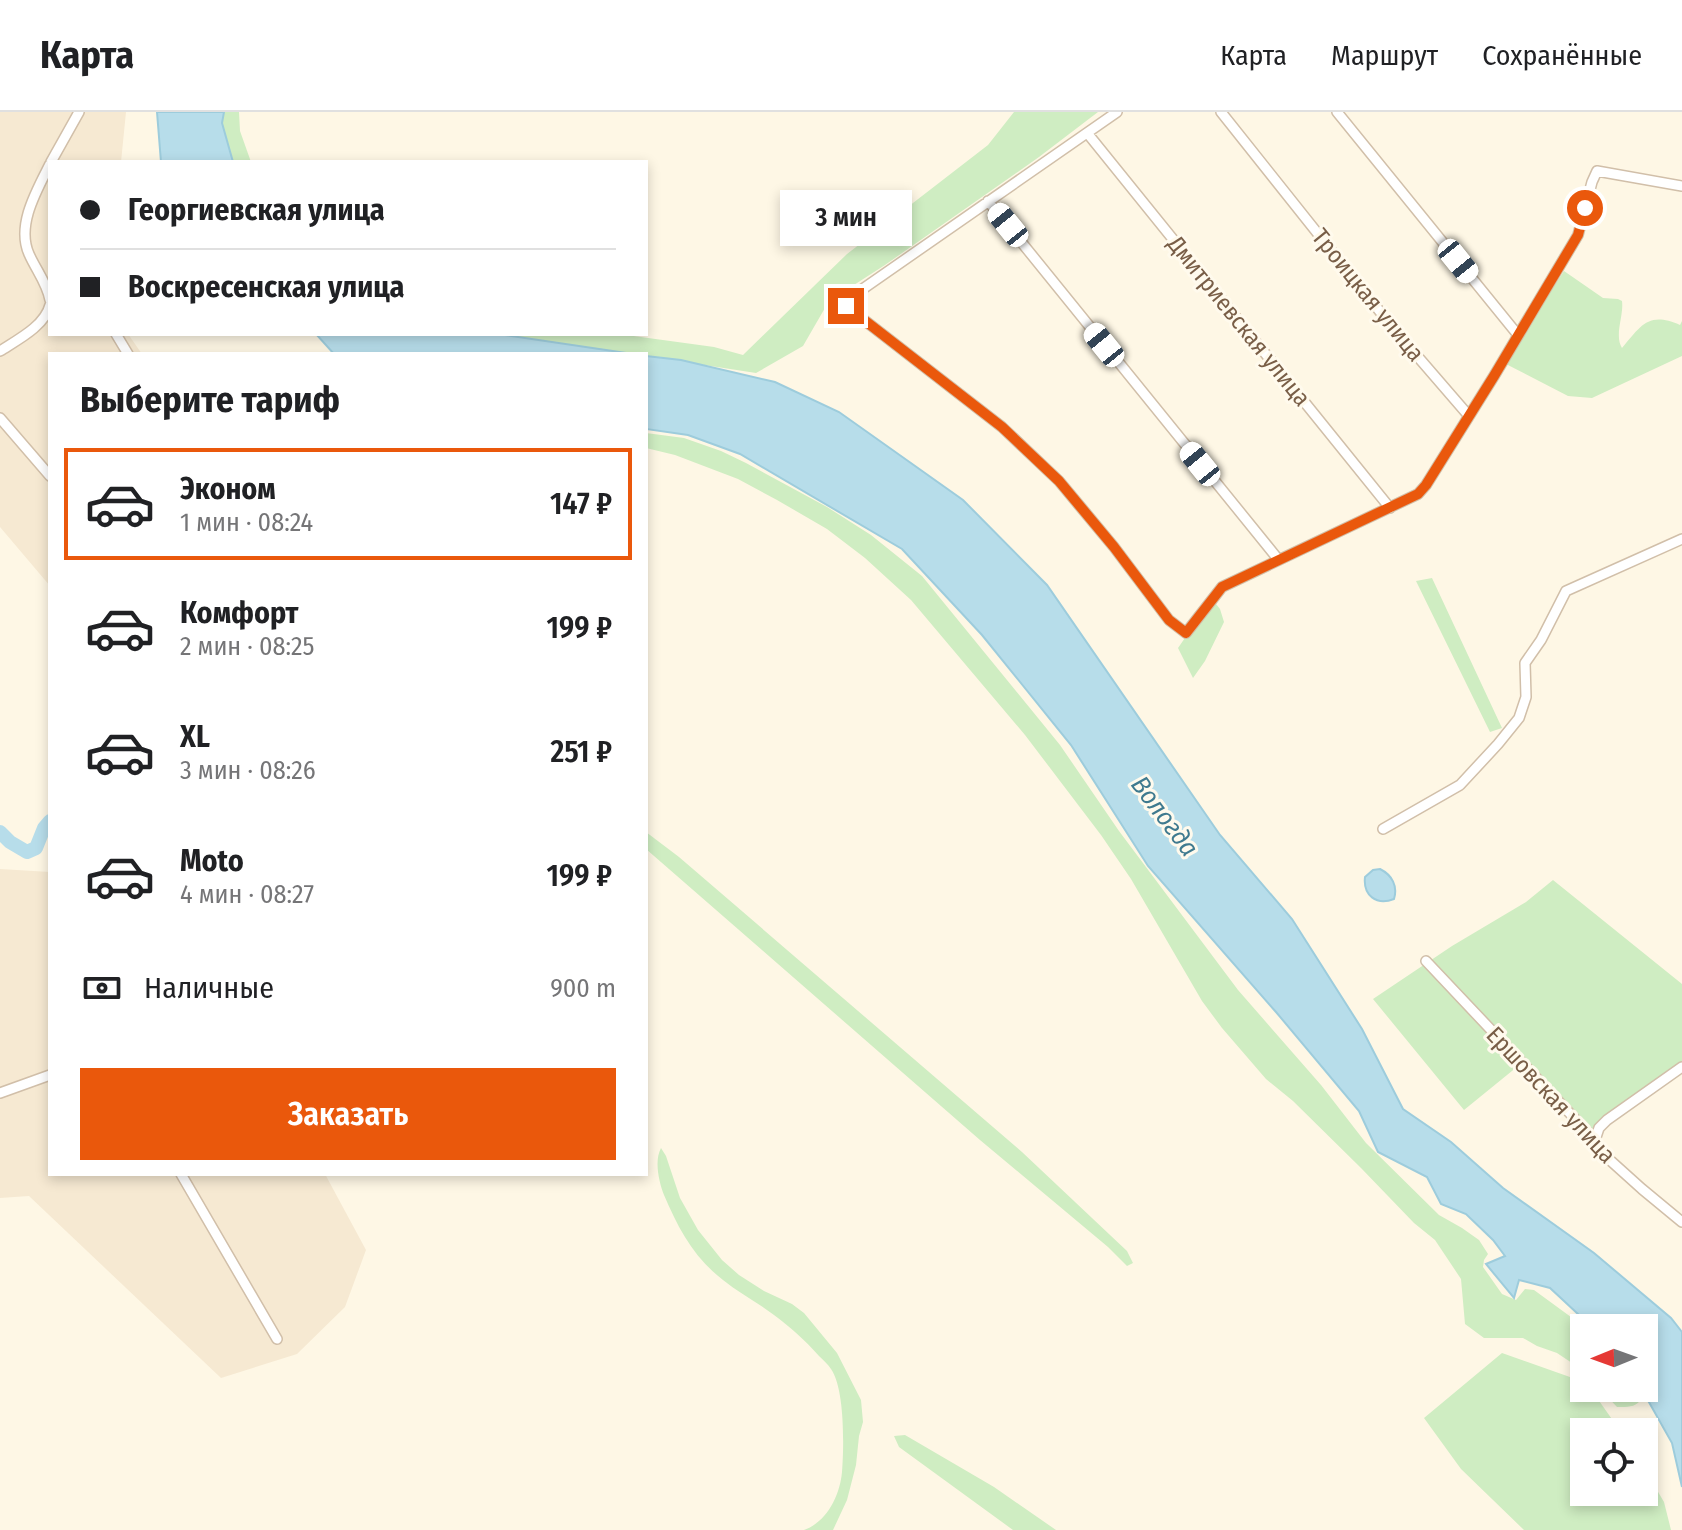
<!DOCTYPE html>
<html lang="ru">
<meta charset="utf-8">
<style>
:root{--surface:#fff;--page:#f6f6f6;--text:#202124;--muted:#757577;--line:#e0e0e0;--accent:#ea580c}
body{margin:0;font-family:"Fira Sans Condensed",sans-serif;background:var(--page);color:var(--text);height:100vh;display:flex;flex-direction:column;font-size:30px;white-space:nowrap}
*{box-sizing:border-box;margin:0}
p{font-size:26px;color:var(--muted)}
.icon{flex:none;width:44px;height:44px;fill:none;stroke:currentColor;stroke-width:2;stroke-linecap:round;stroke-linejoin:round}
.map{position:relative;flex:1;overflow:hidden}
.side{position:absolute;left:48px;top:240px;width:600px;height:824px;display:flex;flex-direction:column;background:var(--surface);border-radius:0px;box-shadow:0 4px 12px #0003}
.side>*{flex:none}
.banner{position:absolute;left:48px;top:48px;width:600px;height:176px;border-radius:0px;box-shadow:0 4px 12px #0003;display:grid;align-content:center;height:176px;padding:0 32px;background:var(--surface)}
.needle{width:52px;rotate:269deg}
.tools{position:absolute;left:1570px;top:1202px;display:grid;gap:16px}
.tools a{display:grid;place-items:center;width:88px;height:88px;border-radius:0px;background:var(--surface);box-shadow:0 4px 12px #0003;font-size:40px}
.end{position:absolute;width:36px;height:36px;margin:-18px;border:10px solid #ea580c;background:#fff;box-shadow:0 0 0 4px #fff}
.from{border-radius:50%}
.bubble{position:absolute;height:56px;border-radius:0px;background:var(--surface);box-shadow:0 4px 12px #0003;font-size:26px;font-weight:600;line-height:56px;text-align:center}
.car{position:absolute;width:24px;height:48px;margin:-24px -12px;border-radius:10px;box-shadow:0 0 6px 2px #0007;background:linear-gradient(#fff 24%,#345 0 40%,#fff 0 76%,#345 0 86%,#fff 0)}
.banner b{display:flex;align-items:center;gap:28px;height:76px;font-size:30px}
.banner b+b{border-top:2px solid var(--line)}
.banner i{width:20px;height:20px;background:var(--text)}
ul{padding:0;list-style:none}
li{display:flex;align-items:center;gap:24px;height:112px;margin:0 16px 12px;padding:0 16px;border:4px solid transparent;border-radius:0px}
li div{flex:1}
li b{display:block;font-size:30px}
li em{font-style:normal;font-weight:600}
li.current{border-color:var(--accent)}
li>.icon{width:72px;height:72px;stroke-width:1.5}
h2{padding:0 32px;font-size:36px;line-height:96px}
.pay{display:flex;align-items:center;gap:20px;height:88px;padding:0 32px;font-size:30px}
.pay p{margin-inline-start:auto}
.primary-button{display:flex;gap:16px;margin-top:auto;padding:16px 32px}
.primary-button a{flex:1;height:92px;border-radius:0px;background:var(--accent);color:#fff;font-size:32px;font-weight:600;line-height:92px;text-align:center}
header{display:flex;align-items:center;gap:48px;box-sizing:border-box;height:112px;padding:0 40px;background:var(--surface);border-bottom:2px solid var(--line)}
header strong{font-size:38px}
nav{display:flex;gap:44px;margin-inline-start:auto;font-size:28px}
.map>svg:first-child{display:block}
.residential{fill:#f6e9d2}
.green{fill:#cfedc2}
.water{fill:#b7ddea;stroke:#9dccdc;stroke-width:2}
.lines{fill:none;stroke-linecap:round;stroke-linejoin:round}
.river{stroke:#b7ddea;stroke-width:14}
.street-casing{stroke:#d1bfa9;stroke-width:12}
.street{stroke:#fff;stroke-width:9}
.route{stroke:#ea580c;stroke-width:10}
.labels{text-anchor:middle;stroke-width:6;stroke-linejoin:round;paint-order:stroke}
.street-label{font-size:24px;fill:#795e47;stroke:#fffaed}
.water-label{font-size:26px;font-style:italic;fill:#3f7a8f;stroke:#fffaed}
</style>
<header>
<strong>Карта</strong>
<nav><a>Карта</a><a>Маршрут</a><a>Сохранённые</a></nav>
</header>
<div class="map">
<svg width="1682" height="1418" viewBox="0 0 1682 1418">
<rect width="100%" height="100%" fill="#fef7e5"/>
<!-- residential -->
<path class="residential" d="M0,0h126l-5,50h-71v172h78l14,20h-92v232l-50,-59z
M0,757l50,3v302h275l41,76 -21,57 -48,47 -76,24 -192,-182 -29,2z"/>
<!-- green -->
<path class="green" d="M224,0h15l1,19 11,31h-18l-2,-4 -9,-35z
M1014,0h84l-59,45 -154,108 -56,36 -26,45 -47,27 -110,-17v-2h-13l-135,-20h121l95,13 29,8 104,-101 141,-109z
M1564,159l39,27 15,1 4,2c2,15 -8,34 0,47 19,-22 26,-37 58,-23l2,-4v35l-90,42 -24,-2 -64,-33z
M646,321l38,5 37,13 25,12 81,44 44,28 51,41 138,169 59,86 119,159 83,95 45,58 73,72 23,13 17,12 9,14 -4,6 -1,7 19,27 14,6 9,-11 9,1 52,38h-2v49l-6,-10 -21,-14 -20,-7 -14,-8h-39l-19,-14 -4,-45 -26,-39 -21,-17 -53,-55 -68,-67 -27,-22 -44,-51 -20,-27 -71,-122 -30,-44 -76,-100 -114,-135 -46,-42 -38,-29 -50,-29 -39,-21 -63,-24 -29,-7z
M1432,466l70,150 -12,4 -74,-151z
M1212,487l8,10 4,13 -19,39 -12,17 -15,-30z
M646,720l33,25 343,295 105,99 6,12 -6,3 -19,-19 -128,-107 -334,-291z
M1553,768l129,104v80l-91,66 -68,-68 -59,48 -91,-111 79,-53 74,-44z
M661,1036l5,8 14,42 18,32 24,30 17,15 25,16 28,13 12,9 33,40 24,47 2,22 -4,14 -3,29 -9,35 -14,30h-29c23,-8 36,-35 38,-58 2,-25 3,-83 -11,-103 -3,-5 -8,-9 -12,-13 -14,-16 -29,-29 -45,-41 -17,-13 -35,-22 -51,-35 -29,-22 -45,-52 -59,-85 -5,-13 -10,-34 -3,-47z
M1502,1241l82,29v6h6l31,44h-37v60h60v-24l20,34 7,28h-147l-63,-61 -37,-51z
M1599,1276h40l3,10c-6,10 -15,9 -25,9z
M905,1323l89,52 62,43h-43l-114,-83 -5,-11z"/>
<!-- water -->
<path class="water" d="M157,0h67l-2,11 11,39h-72z
M316,222h182l135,20h-299z
M646,244l35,4 94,22 64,30 124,88 84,85 173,250 72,84 70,110 41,80 48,33 52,46 91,65 77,65 11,14v155l-10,-44 -31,-55h3v-60h-51l-43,-40 -31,-8 -5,18 -28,-34 19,-8 -12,-16 -27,-26 -25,-10 -14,-27 -49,-25 -19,-41 -83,-99 -128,-146 -77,-121 -89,-110 -80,-86 -162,-95 -52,-19 -42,-6z
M1380,757c12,6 18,17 14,30 -18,7 -31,-4 -29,-22l8,-7z"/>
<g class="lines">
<!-- river -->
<path class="river" d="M0,720l10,10 17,10 9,-4 8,-20 6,-7"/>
<defs>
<path id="street" d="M1117,0l-273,190 2,4 156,121 57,54 55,66 55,73 17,13 36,-46 196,-93 8,-9 68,-109 84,-141 14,-53 5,-11 85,15
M1221,0l172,216 76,88
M1337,0l181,223
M1088,22l302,374
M51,50l28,-50
M50,52c-13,26 -34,61 -21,90 7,16 18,29 21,46
M988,89l290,358
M116,222l12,20
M0,239c17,-11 45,-25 50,-46
M0,306l50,58
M1383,717l77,-44 38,-41 21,-26 7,-21 -1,-34 16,-23 25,-49 116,-52
M1426,849l169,179 2,7 5,6 40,36 40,33
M0,981l50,-18
M1595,1028l4,-12 8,-8 75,-53
M181,1062l96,165"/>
</defs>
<!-- street casing -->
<use href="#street" class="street-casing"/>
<!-- street -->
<use href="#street" class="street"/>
</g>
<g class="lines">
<!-- route -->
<path class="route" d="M846,194l156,121 57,54 55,66 55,73 17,13 36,-46 196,-93 8,-9 68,-109 84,-141 7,-27"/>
</g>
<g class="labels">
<!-- street labels -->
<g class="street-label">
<text transform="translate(1368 183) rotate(51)" y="8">Троицкая улица</text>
<text transform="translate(1239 209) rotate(51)" y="8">Дмитриевская улица</text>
<text transform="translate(1551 983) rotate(47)" y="8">Ершовская улица</text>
</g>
<!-- water labels -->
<g class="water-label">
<text transform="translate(1165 704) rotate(53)" y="9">Вологда</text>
</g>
</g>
</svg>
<div class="tools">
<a><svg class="needle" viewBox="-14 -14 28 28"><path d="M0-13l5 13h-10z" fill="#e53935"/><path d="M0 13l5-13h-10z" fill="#757577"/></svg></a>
<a><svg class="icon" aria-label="locate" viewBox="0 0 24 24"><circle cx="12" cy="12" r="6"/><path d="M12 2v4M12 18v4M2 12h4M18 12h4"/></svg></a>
</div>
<i class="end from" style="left:1585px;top:96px"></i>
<i class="end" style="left:846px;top:194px"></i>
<div class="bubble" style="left:780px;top:78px;width:132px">3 мин</div>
<i class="car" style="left:1008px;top:113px;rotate:321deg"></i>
<i class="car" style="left:1458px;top:149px;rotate:141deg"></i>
<i class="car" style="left:1104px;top:233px;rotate:321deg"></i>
<i class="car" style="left:1200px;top:352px;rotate:321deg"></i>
<div class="banner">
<b><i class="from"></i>Георгиевская улица</b>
<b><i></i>Воскресенская улица</b>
</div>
<section class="side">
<h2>Выберите тариф</h2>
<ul>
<li class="current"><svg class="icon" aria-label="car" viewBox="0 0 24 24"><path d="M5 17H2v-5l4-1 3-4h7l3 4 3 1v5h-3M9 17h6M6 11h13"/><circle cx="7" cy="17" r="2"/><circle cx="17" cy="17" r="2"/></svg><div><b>Эконом</b><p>1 мин · 08:24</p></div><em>147 ₽</em></li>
<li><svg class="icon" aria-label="car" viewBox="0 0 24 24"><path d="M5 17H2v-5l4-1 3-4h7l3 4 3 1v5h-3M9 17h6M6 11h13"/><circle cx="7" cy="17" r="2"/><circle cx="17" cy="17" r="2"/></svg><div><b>Комфорт</b><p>2 мин · 08:25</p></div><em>199 ₽</em></li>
<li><svg class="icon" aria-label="car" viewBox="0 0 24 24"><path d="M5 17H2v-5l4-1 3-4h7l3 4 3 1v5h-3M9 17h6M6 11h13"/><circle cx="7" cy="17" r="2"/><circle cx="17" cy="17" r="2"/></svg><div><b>XL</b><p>3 мин · 08:26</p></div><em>251 ₽</em></li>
<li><svg class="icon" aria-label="car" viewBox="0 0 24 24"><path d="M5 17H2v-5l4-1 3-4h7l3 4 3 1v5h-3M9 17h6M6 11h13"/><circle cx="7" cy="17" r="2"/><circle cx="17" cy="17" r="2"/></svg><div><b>Moto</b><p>4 мин · 08:27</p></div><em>199 ₽</em></li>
</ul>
<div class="pay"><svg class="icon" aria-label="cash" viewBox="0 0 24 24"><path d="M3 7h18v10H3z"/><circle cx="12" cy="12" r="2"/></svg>Наличные<p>900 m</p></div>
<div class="primary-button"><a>Заказать</a></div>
</section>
</div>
